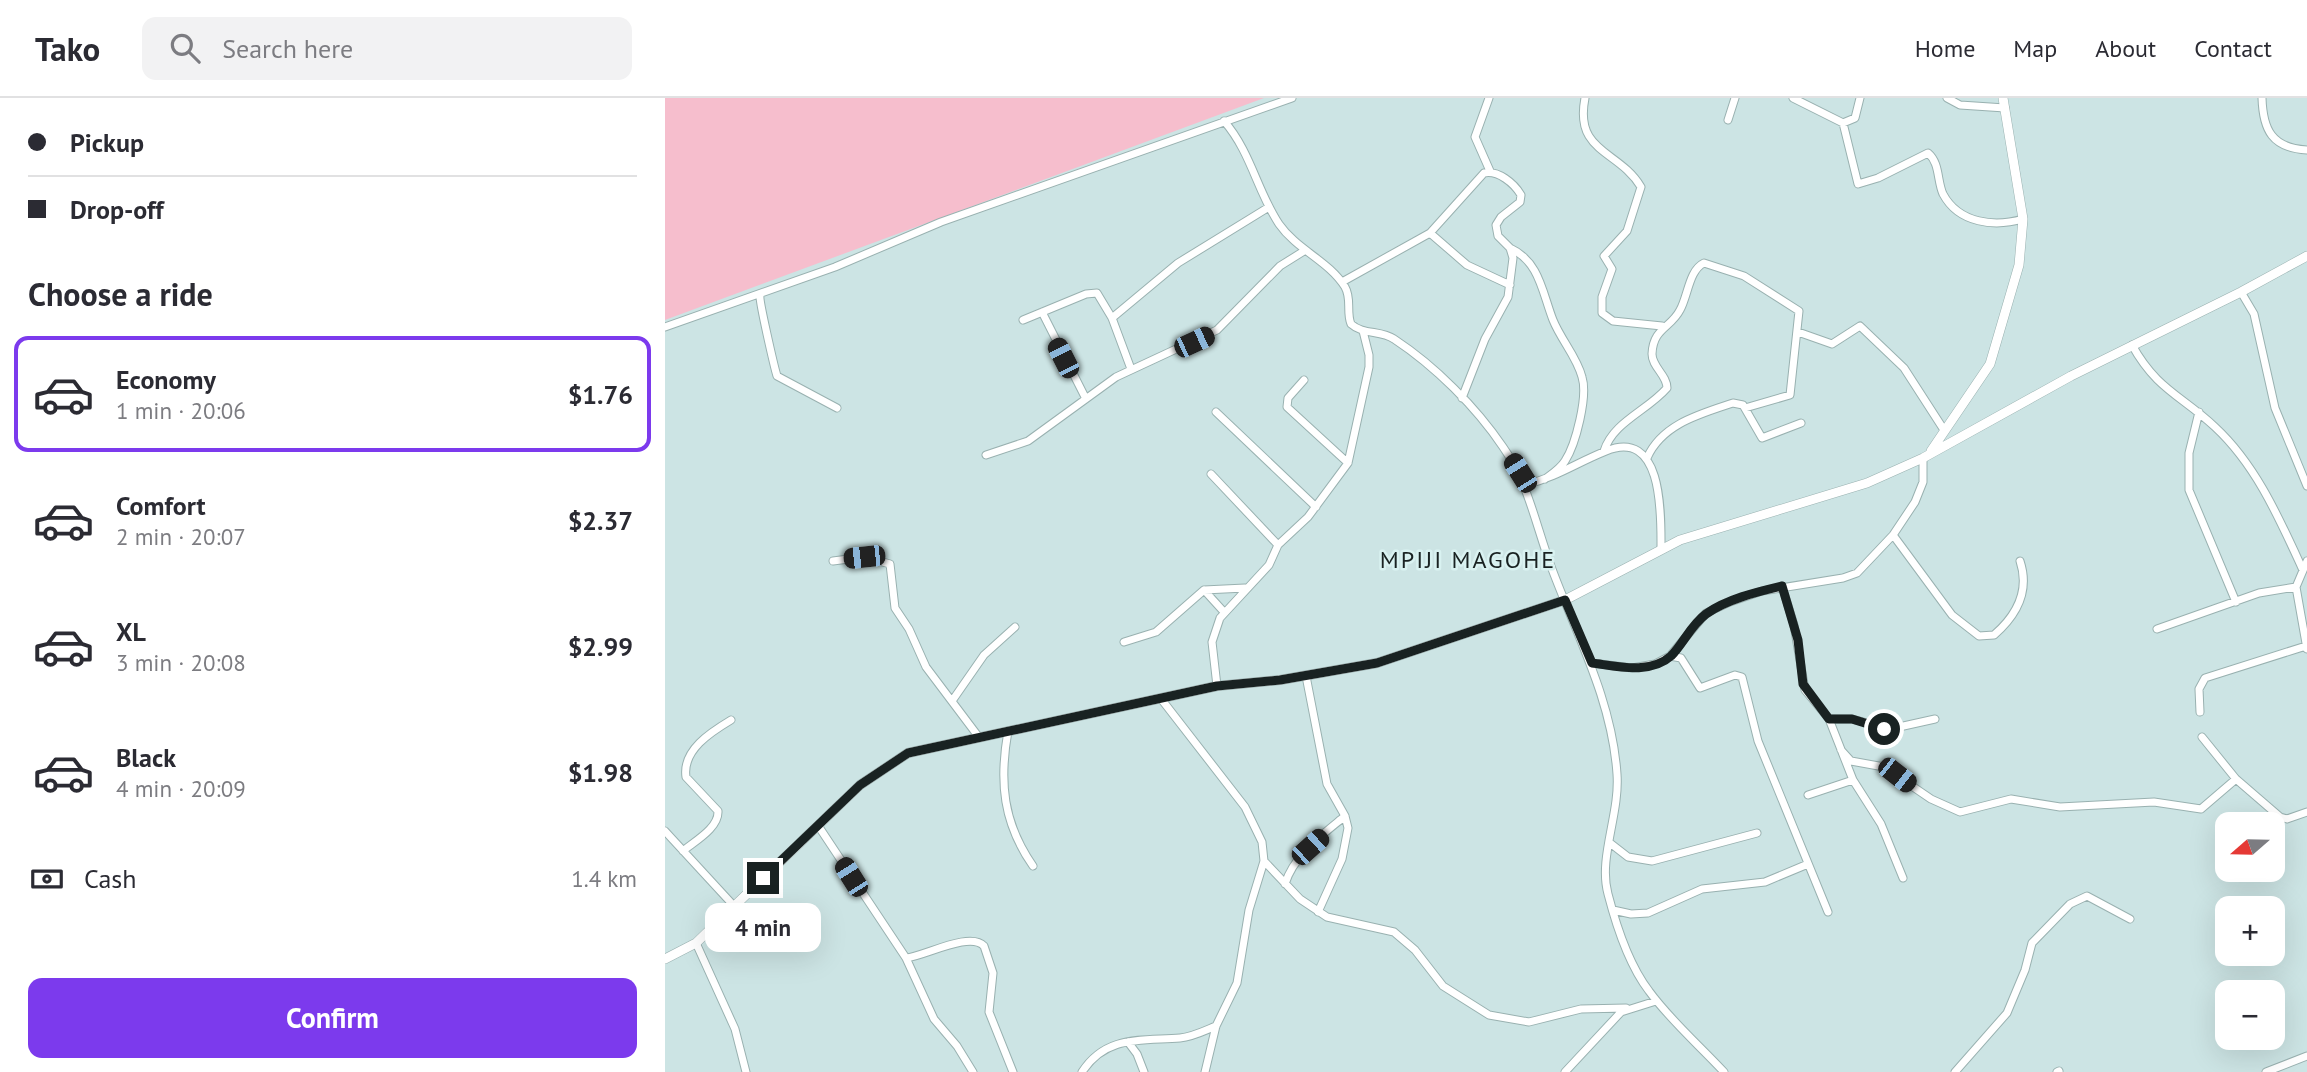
<!DOCTYPE html>
<meta charset="utf-8">
<style>
:root{--surface:#fff;--page:#f2f2f3;--text:#2b2b33;--muted:#7c7c81;--line:#e1e1e2;--accent:#7c3aed}
body{margin:0;font-family:"PT Sans",sans-serif;background:var(--page);color:var(--text);height:100vh;display:flex;flex-direction:column;font-size:26px;white-space:nowrap}
*{box-sizing:border-box;margin:0}
p{font-size:23px;color:var(--muted)}
.icon{flex:none;width:38px;height:38px;fill:none;stroke:currentColor;stroke-width:2;stroke-linecap:round;stroke-linejoin:round}
.map{position:relative;flex:1;overflow:hidden}
.panel{display:flex;flex-direction:column;background:var(--surface);width:665px}
.panel>*{flex:none}
.top-card{display:grid;align-content:center;height:154px;padding:0 28px;background:var(--surface)}
.needle{width:46px;rotate:250deg}
.buttons{position:absolute;left:1550px;top:714px;display:grid;gap:14px}
.buttons a{display:grid;place-items:center;width:70px;height:70px;border-radius:14px;background:var(--surface);box-shadow:0 7px 28px #0002;font-size:35px}
.end{position:absolute;width:32px;height:32px;margin:-16px;border:9px solid #192222;background:#fff;box-shadow:0 0 0 4px #fff}
.from{border-radius:50%}
.bubble{position:absolute;height:49px;border-radius:14px;background:var(--surface);box-shadow:0 7px 28px #0002;font-size:23px;font-weight:600;line-height:49px;text-align:center}
.car{position:absolute;width:21px;height:42px;margin:-21px -10px;border-radius:9px;box-shadow:0 0 5px 2px #0007;background:linear-gradient(#222 24%,#8ab4d8 0 40%,#222 0 76%,#8ab4d8 0 86%,#222 0)}
.top-card b{display:flex;align-items:center;gap:24px;height:66px;font-size:26px}
.top-card b+b{border-top:2px solid var(--line)}
.top-card i{width:18px;height:18px;background:var(--text)}
ul{padding:0;list-style:none}
li{display:flex;align-items:center;gap:21px;height:116px;margin:0 14px 10px;padding:0 14px;border:4px solid transparent;border-radius:14px}
li div{flex:1}
li b{display:block;font-size:26px}
li em{font-style:normal;font-weight:600}
li.current{border-color:var(--accent)}
li>.icon{width:63px;height:63px;stroke-width:1.5}
h2{padding:0 28px;font-size:32px;line-height:84px}
.pay{display:flex;align-items:center;gap:18px;height:77px;padding:0 28px;font-size:26px}
.pay p{margin-inline-start:auto}
.primary-button{display:flex;gap:14px;margin-top:auto;padding:14px 28px}
.primary-button a{flex:1;height:80px;border-radius:14px;background:var(--accent);color:#fff;font-size:28px;font-weight:600;line-height:80px;text-align:center}
header{display:flex;align-items:center;gap:42px;box-sizing:border-box;height:98px;padding:0 35px;background:var(--surface);border-bottom:2px solid var(--line)}
header strong{font-size:33px}
nav{display:flex;gap:38px;margin-inline-start:auto;font-size:24px}
.search{width:490px;height:63px;background:var(--page);display:flex;align-items:center;gap:18px;box-sizing:border-box;padding:0 24px;border-radius:14px;color:var(--muted);font-size:26px}
main{display:flex;flex:1;min-height:0}
.map>svg:first-child{display:block}
.green{fill:#f6becd}
.lines{fill:none;stroke-linecap:round;stroke-linejoin:round}
.minor-casing{stroke:#99b1b0;stroke-width:9}
.tertiary-casing{stroke:#99b1b0;stroke-width:10}
.minor{stroke:#fff;stroke-width:7}
.tertiary{stroke:#fff;stroke-width:9}
.route{stroke:#192222;stroke-width:9}
.labels{text-anchor:middle;stroke-width:5;stroke-linejoin:round;paint-order:stroke}
.quarter-label{font-size:24px;letter-spacing:2px;fill:#192222;stroke:#d9f2f1}
</style>
<header>
<strong>Tako</strong>
<div class="search"><svg class="icon" aria-label="search" viewBox="0 0 24 24"><circle cx="10" cy="10" r="6"/><path d="M15 15l6 6"/></svg>Search here</div>
<nav><a>Home</a><a>Map</a><a>About</a><a>Contact</a></nav>
</header>
<main>
<section class="panel">
<div class="top-card">
<b><i class="from"></i>Pickup</b>
<b><i></i>Drop-off</b>
</div>
<h2>Choose a ride</h2>
<ul>
<li class="current"><svg class="icon" aria-label="car" viewBox="0 0 24 24"><path d="M5 17H2v-5l4-1 3-4h7l3 4 3 1v5h-3M9 17h6M6 11h13"/><circle cx="7" cy="17" r="2"/><circle cx="17" cy="17" r="2"/></svg><div><b>Economy</b><p>1 min · 20:06</p></div><em>$1.76</em></li>
<li><svg class="icon" aria-label="car" viewBox="0 0 24 24"><path d="M5 17H2v-5l4-1 3-4h7l3 4 3 1v5h-3M9 17h6M6 11h13"/><circle cx="7" cy="17" r="2"/><circle cx="17" cy="17" r="2"/></svg><div><b>Comfort</b><p>2 min · 20:07</p></div><em>$2.37</em></li>
<li><svg class="icon" aria-label="car" viewBox="0 0 24 24"><path d="M5 17H2v-5l4-1 3-4h7l3 4 3 1v5h-3M9 17h6M6 11h13"/><circle cx="7" cy="17" r="2"/><circle cx="17" cy="17" r="2"/></svg><div><b>XL</b><p>3 min · 20:08</p></div><em>$2.99</em></li>
<li><svg class="icon" aria-label="car" viewBox="0 0 24 24"><path d="M5 17H2v-5l4-1 3-4h7l3 4 3 1v5h-3M9 17h6M6 11h13"/><circle cx="7" cy="17" r="2"/><circle cx="17" cy="17" r="2"/></svg><div><b>Black</b><p>4 min · 20:09</p></div><em>$1.98</em></li>
</ul>
<div class="pay"><svg class="icon" aria-label="cash" viewBox="0 0 24 24"><path d="M3 7h18v10H3z"/><circle cx="12" cy="12" r="2"/></svg>Cash<p>1.4 km</p></div>
<div class="primary-button"><a>Confirm</a></div>
</section>
<div class="map">
<svg width="1642" height="974" viewBox="0 0 1642 974">
<rect width="100%" height="100%" fill="#cce4e4"/>
<!-- green -->
<path class="green" d="M0,0h599l-599,222z"/>
<g class="lines">
<defs>
<path id="minor" d="M824,0l-14,39 15,34
M920,0c-11,55 34,52 56,89l-14,44 -23,25 8,13 -10,28v16l11,8 49,5
M1128,0l50,25 12,-5 5,-20
M1282,0l13,7 45,3
M1597,0c1,32 10,50 45,52
M1063,22l7,-22
M559,23c27,31 33,70 55,103 18,26 50,37 66,63 7,12 1,25 6,37 12,11 30,6 43,15 41,27 82,68 109,108 26,37 33,80 49,122 25,67 60,131 65,205 3,40 -19,84 -9,120 8,31 21,71 41,97 21,29 50,54 75,81
M1178,25l15,61 20,-6 50,-25c12,10 9,28 15,41 16,30 52,33 80,25
M765,135l37,32 43,20
M845,150c30,14 32,44 43,72 8,20 24,37 29,57 6,19 -6,67 -17,84 -5,8 -13,13 -20,18
M677,184l88,-49 54,-60c14,-3 30,10 37,22l-1,7 -19,15 -5,8 2,11 12,12 3,10 -5,39 -23,42 -23,59
M1576,194l13,22 21,94 32,78
M95,198c-1,5 14,70 17,80l60,32
M377,214l44,87
M447,220l66,-55 91,-56
M358,222l63,-26 11,-1 15,25 19,51
M0,229l170,-60 106,-45 351,-124
M1133,234l34,12 28,-18 44,42 40,62
M1467,247c25,45 49,50 83,82 41,38 64,91 87,141
M639,282l-16,18 -1,9 61,56
M551,314l100,95
M1534,314l-10,41v37l47,112
M939,353c9,-29 43,-40 63,-63 0,-13 -15,-21 -15,-34 1,-26 19,-26 28,-44 8,-14 9,-40 24,-47l40,13 55,35 -9,84 -45,13
M321,357l42,-14 88,-64 101,-47 63,-64 24,-15
M982,360c15,-34 53,-44 86,-55l10,2 19,33 39,-15
M546,376l67,71
M860,387c34,-9 51,-22 81,-34 58,-24 55,66 55,98
M1228,437l59,80 27,21 15,-1c23,-20 36,-44 26,-74
M168,463l31,-4 26,7 5,44 14,21 17,38 52,69
M1117,488l12,39 11,65 24,29 24,61 28,44 22,54
M539,492l20,22
M1492,531l102,-36 37,-6
M459,544l32,-10 48,-42 41,-2
M1642,551l-11,-62 11,-26
M1005,558l11,2 19,30 35,-13 7,2 16,64 70,171
M927,565l40,5 23,-4 15,-8 36,-43 24,-11 32,-11 81,-13 14,-5 36,-38 22,-33 8,-20v-24
M641,578l21,108 18,32 3,12 -6,31 -24,53
M552,588l-5,-44 8,-24 49,-53 9,-20 30,-28 40,-54 21,-96v-12l-6,-24
M497,602l83,107 17,35 2,19 -15,49 -12,73 -21,43 -11,46
M287,603l32,-46 31,-28
M1535,614l-1,-23 6,-11 101,-32
M1164,621h23l38,10 45,-10
M343,633c-9,51 -5,92 25,135
M1537,639l34,42 44,38 7,2 20,-7
M1176,652l10,11 33,6 47,32 29,13 51,-13 49,8 94,-5 47,7 35,-30
M1143,697l45,-15
M154,729l87,131 28,61 23,27 16,26
M0,733l69,75
M945,745l18,14 24,4 105,-28
M18,753c12,-10 36,-23 35,-40l-32,-34c-4,-27 25,-45 45,-57
M599,763l36,38 27,18 67,15 21,18 28,36 46,29 40,7 52,-13 45,-1
M620,786c9,-29 37,-49 60,-68
M948,812l18,4 17,-1 54,-24 63,-7 43,-18
M31,845l39,86 11,43
M241,860c19,-2 64,-27 78,-12l9,27 -4,39 24,60
M463,944l9,12 7,18
M417,974c24,-37 59,-31 98,-34 12,-1 24,-7 36,-12
M900,974l56,-60 35,-11
M1290,974l52,-59 18,-43 7,-27 38,-39 17,-8 43,23
M1392,974l2,-1
M1601,974l41,-16"/>
<path id="tertiary" d="M1266,353l59,-87 29,-99 4,-46 -20,-121
M0,861l31,-16 164,-158 48,-32 309,-67 63,-6 97,-17 188,-63 115,-60 187,-57 56,-25 148,-82 170,-84 66,-36"/>
</defs>
<!-- minor casing -->
<use href="#minor" class="minor-casing"/>
<!-- tertiary casing -->
<use href="#tertiary" class="tertiary-casing"/>
<!-- minor -->
<use href="#minor" class="minor"/>
<!-- tertiary -->
<use href="#tertiary" class="tertiary"/>
</g>
<g class="lines">
<!-- route -->
<path class="route" d="M98,780l97,-93 48,-32 309,-67 63,-6 97,-17 188,-63 27,63c24,3 58,12 79,-7 12,-12 20,-31 35,-42 21,-15 51,-22 76,-28l16,54 5,44 26,35h23l32,10"/>
</g>
<g class="labels">
<!-- quarter labels -->
<g class="quarter-label">
<text x="803" y="470">MPIJI MAGOHE</text>
</g>
</g>
</svg>
<div class="buttons">
<a><svg class="needle" viewBox="-14 -14 28 28"><path d="M0-13l5 13h-10z" fill="#e53935"/><path d="M0 13l5-13h-10z" fill="#7c7c81"/></svg></a>
<a>+</a>
<a>−</a>
</div>
<i class="end from" style="left:1219px;top:631px"></i>
<i class="end" style="left:98px;top:780px"></i>
<div class="bubble" style="left:40px;top:805px;width:116px">4 min</div>
<i class="car" style="left:529px;top:244px;rotate:65deg"></i>
<i class="car" style="left:398px;top:260px;rotate:333deg"></i>
<i class="car" style="left:855px;top:375px;rotate:328deg"></i>
<i class="car" style="left:199px;top:459px;rotate:264deg"></i>
<i class="car" style="left:1232px;top:677px;rotate:128deg"></i>
<i class="car" style="left:645px;top:749px;rotate:48deg"></i>
<i class="car" style="left:186px;top:779px;rotate:328deg"></i>
</div>
</main>
